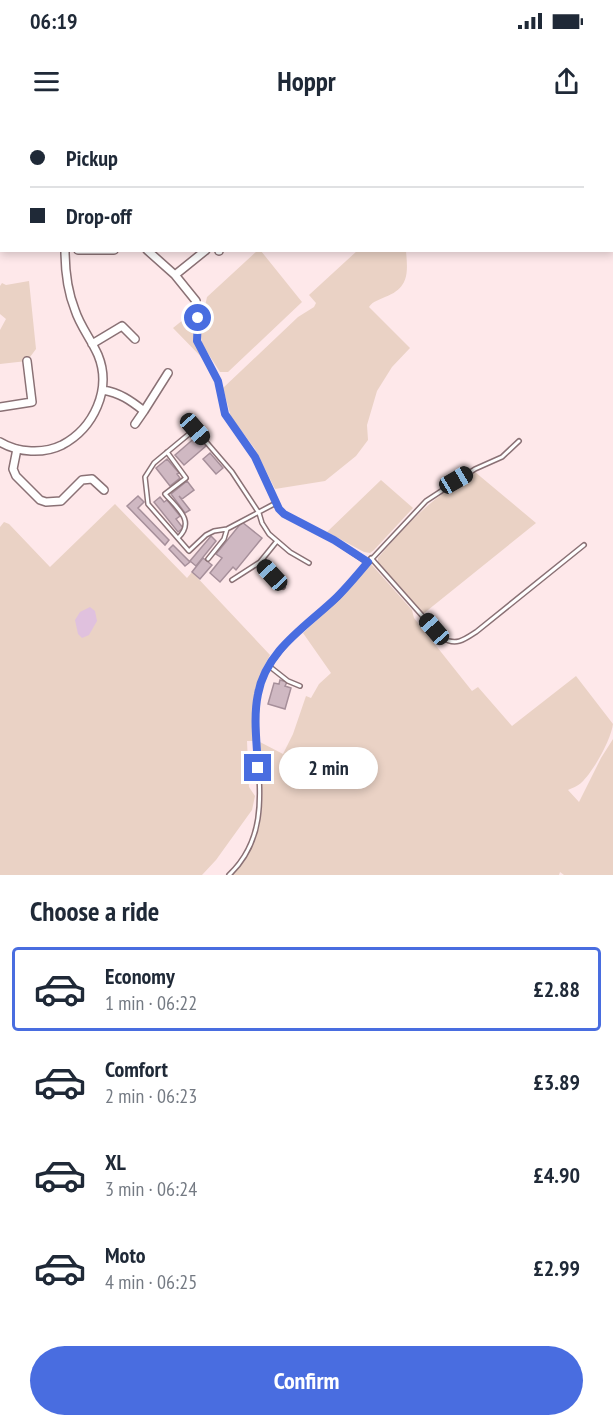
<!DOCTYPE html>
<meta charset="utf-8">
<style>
:root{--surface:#fff;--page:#f6f6f7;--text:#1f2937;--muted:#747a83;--line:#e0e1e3;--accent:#496de0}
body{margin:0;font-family:"PT Sans Narrow",sans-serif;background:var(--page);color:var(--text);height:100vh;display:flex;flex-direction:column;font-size:22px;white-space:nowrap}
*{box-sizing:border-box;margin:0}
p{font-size:20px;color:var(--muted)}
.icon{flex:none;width:33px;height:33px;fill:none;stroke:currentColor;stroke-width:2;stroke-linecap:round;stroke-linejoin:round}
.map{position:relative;height:755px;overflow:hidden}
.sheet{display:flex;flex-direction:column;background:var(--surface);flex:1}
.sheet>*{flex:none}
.banner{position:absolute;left:0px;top:0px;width:614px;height:132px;box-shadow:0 3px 9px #0003;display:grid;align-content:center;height:132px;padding:0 30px;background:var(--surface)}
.end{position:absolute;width:27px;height:27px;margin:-14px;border:8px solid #496de0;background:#fff;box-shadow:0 0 0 3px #fff}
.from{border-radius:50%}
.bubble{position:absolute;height:42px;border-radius:21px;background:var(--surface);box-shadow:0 3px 9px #0003;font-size:20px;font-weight:600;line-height:42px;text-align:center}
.car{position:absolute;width:18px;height:36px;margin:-18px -9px;border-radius:8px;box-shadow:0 0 4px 2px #0007;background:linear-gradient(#222 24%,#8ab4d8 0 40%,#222 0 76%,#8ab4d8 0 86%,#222 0)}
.banner b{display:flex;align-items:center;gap:21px;height:57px;font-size:22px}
.banner b+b{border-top:2px solid var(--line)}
.banner i{width:15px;height:15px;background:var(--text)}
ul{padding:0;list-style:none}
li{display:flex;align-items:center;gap:18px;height:84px;margin:0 12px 9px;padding:0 18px;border:3px solid transparent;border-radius:6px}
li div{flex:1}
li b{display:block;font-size:22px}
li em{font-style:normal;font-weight:600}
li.selected{border-color:var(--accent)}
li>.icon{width:54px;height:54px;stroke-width:1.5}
h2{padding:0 30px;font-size:27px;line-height:72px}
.action{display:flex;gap:12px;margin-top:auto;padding:12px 30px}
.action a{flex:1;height:69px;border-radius:36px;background:var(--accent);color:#fff;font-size:24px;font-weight:600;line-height:69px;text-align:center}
.status{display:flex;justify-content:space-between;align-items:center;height:42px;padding:0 30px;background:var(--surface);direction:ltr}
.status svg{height:16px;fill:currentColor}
header{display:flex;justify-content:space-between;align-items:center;height:78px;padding:0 30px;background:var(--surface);font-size:27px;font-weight:600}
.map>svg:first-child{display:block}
.green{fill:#ead2c5}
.water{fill:#e0c1de}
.building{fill:#cfb8c2;stroke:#a68f9a;stroke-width:1.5}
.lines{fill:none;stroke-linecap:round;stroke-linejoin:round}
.lane-casing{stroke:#8a7175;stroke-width:6}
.street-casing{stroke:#8a7175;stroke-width:10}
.lane{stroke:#fff;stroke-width:3}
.street{stroke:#fff;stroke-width:7}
.route{stroke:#496de0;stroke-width:8}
</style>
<div class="status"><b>06:19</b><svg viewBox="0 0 49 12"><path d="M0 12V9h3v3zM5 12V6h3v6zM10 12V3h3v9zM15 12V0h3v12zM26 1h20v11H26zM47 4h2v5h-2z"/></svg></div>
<header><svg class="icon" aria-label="menu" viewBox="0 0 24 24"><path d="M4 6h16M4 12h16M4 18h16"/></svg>Hoppr<svg class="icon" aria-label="share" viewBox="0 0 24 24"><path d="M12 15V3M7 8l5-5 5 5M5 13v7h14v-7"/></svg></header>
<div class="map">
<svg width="613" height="755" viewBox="0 0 613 755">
<rect width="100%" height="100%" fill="#fee8ea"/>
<!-- green -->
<path class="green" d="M158,0h244l-243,2z
M258,130l3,1 41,51 -74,70h-8l-18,-28 -1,-9v-10l6,-28z
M358,130l48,1c2,22 3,37 -21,46 -6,3 -12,4 -16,10l41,41 -18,19 -15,24 -10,34 1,15 -12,16 -31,25 -50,8 -20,-40 -24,-32 -8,-29 75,-71 16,-10 2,-4 -7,-8z
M29,161l7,68 -9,12 -27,3v-34l6,-11 -6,-5v-28l2,-3 4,2z
M199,187l-2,34 13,25 -37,-38z
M475,352l61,51 -113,91 -45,-52v-4c31,-37 55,-61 97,-86z
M381,360l32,28 -39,42 -4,3 -6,-1 -37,-20z
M115,384l72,74 5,-6 78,83 -8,15 -7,25 -2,46h-6l2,46 6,9 -3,14 -36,50 -14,15h-202v-348l4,-5 5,2 41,43z
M371,444l41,46 2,8 58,73 6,-4 34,39 64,-50 37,48c-2,16 -20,48 -32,59 -3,3 -9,5 -13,7l11,12 22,-44 12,-19v136h-49l-4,-3 -1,3h-327c38,-38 32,-84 26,-134l25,13 10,-20 13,-38 5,2 8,-14 12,-11 -28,-40 32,-30z"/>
<!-- water -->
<path class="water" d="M90,487l5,4 2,10 -8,14 -7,3 -4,-4 -3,-14 5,-8z"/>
<!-- building -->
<path class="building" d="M197,316l9,10 -22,19 -9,-10z
M210,333l13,15 -7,6 -13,-15z
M167,339l12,14 -2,1 3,4 -10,8 -14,-18z
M187,361l7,9 -12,9 -3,-3 11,14 -5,3 -14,-19z
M138,376l6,6 -6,6 31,32 -4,5 -38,-39z
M160,377l4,5 3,-2 13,16 -4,3 7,9 -5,4 -24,-30z
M242,402l20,16 -26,32 -3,-3 -13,15 -10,-9 12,-15 -6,-4z
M211,416l5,5 -20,25 -6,-5z
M173,425l17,17 -5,4 -16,-17z
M203,438l9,7 -12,14 -8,-7z
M280,560l7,2 -2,4 6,2 -6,21 -17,-5 6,-21 5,1z"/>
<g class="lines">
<defs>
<path id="lane" d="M196,182l3,5 -2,34 21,40 7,33 30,43 24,52 5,5 50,26 34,23c-10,11 -20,23 -30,34 -28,26 -61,47 -76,83 -7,17 -7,36 -6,54 3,51 14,102 -27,141
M167,332l19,26 -21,16c12,14 31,27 13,44
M276,383l-49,26 -13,2 -8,4 -17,16 -41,-47 -3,-27 9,-14 41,-34 37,43 27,41 3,10 7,11 21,18 19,11
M371,438l71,80c14,8 22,2 34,-6l108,-87
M208,439l16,-20 3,-10
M260,442l23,25
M368,443l58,-62 49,-32 27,-12 17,-16
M232,460l28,-18 17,-21
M269,546l19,15 12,5"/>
<path id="street" d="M75,0v2
M0,21l2,1
M0,63l2,-2
M0,118l2,1
M78,130h36
M147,130l28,25 21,26
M219,130v1
M175,155l31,-25
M92,224l30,-18 13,13
M103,270c17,3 27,10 41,21l24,-38
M0,287l32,-5 -5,-41
M135,304l9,-13
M0,322c18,11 44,12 62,3 32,-17 50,-56 36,-90 -7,-16 -18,-29 -23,-45 -8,-20 -10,-39 -10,-60
M17,329l-4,20 3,7 24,24 6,2 15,-1 21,-21 10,-1 12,11"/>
</defs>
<!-- lane casing -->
<use href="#lane" class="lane-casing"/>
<!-- street casing -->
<use href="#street" class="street-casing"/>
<!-- lane -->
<use href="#lane" class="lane"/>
<!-- street -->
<use href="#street" class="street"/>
</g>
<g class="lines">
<!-- route -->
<path class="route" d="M198,198l-1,23 21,40 7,33 30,43 24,52 5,5 50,26 34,22c-10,12 -20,24 -31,35 -30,29 -71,53 -79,97 -5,24 -1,49 0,74"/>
</g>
</svg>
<i class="end from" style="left:198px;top:198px"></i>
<i class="end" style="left:258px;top:648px"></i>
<div class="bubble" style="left:279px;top:627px;width:99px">2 min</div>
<i class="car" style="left:195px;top:309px;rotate:139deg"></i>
<i class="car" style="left:456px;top:360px;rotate:60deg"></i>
<i class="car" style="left:272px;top:455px;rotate:317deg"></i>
<i class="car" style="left:434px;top:509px;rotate:319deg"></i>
<div class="banner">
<b><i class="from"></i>Pickup</b>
<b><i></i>Drop-off</b>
</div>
</div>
<section class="sheet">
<h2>Choose a ride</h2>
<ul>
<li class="selected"><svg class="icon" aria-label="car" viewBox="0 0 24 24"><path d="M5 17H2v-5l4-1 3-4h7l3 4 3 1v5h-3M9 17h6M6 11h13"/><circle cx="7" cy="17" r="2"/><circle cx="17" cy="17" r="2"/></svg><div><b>Economy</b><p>1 min · 06:22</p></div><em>£2.88</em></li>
<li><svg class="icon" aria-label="car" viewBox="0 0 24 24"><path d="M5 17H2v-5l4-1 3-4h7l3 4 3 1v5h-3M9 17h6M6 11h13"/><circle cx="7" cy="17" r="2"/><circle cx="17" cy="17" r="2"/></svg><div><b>Comfort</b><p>2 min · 06:23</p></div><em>£3.89</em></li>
<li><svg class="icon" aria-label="car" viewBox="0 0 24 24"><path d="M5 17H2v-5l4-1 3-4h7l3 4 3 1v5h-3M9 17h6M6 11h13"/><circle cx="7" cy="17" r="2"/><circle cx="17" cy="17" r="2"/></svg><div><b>XL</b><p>3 min · 06:24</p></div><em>£4.90</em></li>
<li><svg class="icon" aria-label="car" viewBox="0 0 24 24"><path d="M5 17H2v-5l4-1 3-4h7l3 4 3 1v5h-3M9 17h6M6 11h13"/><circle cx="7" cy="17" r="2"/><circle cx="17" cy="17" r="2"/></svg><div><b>Moto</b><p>4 min · 06:25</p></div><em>£2.99</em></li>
</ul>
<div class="action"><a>Confirm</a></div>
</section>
